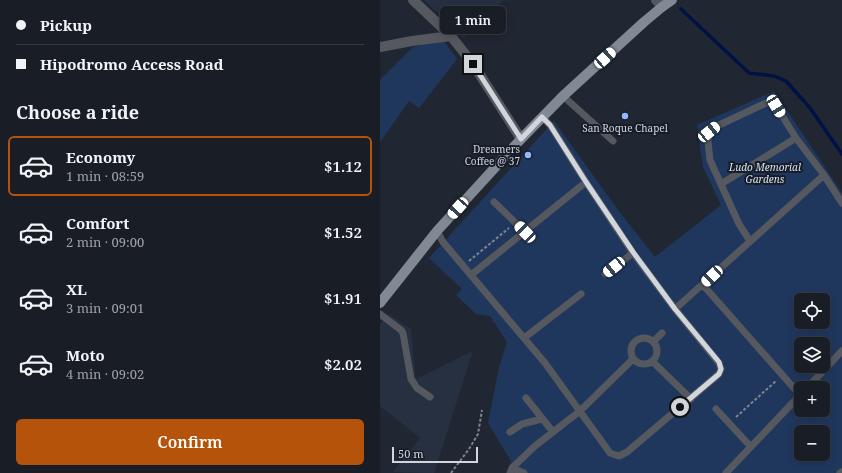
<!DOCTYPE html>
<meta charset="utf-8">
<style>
:root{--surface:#181d26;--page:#252a32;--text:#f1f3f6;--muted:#9fa2a7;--line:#363b43;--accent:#b45309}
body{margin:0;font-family:"Noto Serif",serif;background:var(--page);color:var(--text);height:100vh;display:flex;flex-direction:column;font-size:15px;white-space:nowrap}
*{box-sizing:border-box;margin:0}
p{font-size:13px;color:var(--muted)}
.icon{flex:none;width:22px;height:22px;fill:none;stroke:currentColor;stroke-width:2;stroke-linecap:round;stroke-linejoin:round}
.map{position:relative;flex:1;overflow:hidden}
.drawer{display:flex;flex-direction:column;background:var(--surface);width:380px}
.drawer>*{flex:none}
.top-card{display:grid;align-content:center;height:88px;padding:0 16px;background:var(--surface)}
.tools{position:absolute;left:414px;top:293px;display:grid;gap:8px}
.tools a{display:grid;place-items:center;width:36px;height:36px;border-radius:6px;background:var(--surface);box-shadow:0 2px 10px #0003,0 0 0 1px var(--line);font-size:20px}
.scale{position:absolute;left:12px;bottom:10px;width:86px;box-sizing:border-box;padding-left:4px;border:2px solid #d1d6dd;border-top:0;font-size:11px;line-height:14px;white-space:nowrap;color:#d1d6dd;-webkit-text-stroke:3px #171d28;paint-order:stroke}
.end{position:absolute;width:18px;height:18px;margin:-9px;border:5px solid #d1d6dd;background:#111;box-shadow:0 0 0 2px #111}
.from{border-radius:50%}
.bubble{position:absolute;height:28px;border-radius:6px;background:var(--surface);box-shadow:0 2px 10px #0003,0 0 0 1px var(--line);font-size:13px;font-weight:600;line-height:28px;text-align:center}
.car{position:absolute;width:12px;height:24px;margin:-12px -6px;border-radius:5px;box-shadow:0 0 3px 1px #0007;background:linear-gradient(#fff 24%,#345 0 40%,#fff 0 76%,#345 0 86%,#fff 0)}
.top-card b{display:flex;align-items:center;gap:14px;height:38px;font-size:15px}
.top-card b+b{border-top:1px solid var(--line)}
.top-card i{width:10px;height:10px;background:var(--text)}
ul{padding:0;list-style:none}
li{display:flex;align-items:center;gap:12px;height:60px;margin:0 8px 6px;padding:0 8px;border:2px solid transparent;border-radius:6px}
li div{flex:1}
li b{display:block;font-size:15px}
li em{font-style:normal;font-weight:600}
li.active{border-color:var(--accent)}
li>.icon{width:36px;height:36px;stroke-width:1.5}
h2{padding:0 16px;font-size:18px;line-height:48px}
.primary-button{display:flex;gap:8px;margin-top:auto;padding:8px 16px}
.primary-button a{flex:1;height:46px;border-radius:6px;background:var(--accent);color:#fff;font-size:16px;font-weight:600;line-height:46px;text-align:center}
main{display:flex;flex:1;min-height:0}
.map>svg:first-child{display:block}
.built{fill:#263040}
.green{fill:#20375d;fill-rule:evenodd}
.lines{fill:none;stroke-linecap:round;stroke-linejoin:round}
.stream{stroke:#001245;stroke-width:3.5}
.path{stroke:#7f858e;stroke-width:2;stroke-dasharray:3 2;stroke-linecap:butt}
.service{stroke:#55585e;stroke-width:7}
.minor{stroke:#55585e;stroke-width:10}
.primary{stroke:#818994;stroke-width:10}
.route{stroke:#d1d6dd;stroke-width:5}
.poi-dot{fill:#8fb8fd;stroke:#171d28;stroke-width:1.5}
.labels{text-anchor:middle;stroke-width:4;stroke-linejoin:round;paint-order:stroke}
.poi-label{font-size:10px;fill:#d1d6dd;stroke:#171d28}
.park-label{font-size:10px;font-style:italic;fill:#d7e2f3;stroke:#171d28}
</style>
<main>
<section class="drawer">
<div class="top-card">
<b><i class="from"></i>Pickup</b>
<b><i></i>Hipodromo Access Road</b>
</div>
<h2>Choose a ride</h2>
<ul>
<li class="active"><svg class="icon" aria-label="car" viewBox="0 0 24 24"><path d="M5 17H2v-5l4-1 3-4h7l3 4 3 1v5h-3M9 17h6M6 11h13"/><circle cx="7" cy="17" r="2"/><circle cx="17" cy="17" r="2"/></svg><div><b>Economy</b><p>1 min · 08:59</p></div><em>$1.12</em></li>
<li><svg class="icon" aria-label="car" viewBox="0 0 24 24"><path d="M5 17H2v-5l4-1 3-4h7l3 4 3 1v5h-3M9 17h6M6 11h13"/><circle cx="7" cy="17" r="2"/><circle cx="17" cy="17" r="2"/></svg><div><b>Comfort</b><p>2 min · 09:00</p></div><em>$1.52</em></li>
<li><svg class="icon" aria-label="car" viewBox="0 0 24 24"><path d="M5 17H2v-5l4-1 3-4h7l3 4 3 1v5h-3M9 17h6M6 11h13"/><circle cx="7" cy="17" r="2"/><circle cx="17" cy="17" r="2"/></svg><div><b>XL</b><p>3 min · 09:01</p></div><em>$1.91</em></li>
<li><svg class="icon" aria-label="car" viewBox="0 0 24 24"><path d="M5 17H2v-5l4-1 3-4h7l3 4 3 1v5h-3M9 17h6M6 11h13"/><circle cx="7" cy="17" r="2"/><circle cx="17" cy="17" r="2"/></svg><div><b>Moto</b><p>4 min · 09:02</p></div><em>$2.02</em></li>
</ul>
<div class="primary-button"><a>Confirm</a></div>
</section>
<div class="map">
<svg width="462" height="473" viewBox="0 0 462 473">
<rect width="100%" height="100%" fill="#202732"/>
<!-- built -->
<path class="built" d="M44,0h80l-41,38z
M8,314l23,15 5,50 57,-28 -39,122 -41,-1 27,-34 -40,-32v-82z"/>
<!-- green -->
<path class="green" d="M63,40l14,19 -38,49 -10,-7 -29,41v-62l33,-33z
M394,91l68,102v280h-335l4,-12 -23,-38 11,-55 8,-26 -17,-26 -14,-2 -20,-19 6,-6 -33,-31 125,-137 64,89 37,47 66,-52 -18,-38 -6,-42zM421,300h22v22h-22zM421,344h22v22h-22zM421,388h22v22h-22zM421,432h22v22h-22z"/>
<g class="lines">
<!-- stream -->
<path class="stream" d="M301,9l68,64 25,3 12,5 24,27 32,46"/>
<!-- path -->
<path class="path" d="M89,261l40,-33
M356,417l40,-36
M71,473l18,-24 9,-15 4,-24"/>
<!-- service -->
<path class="service" d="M183,96l50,45
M341,184l75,-46
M114,202l31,30
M57,231l6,11 102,121 65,90 9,3 8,-4 92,-78 2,-5 -2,-6 -44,-54 -42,-56 -47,-71 -36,-57 -8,-8
M370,241l-11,-17 -29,-64 -2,-19 1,-9 6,-5 51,-24 6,-1 4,4 20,32 28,37 18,28
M225,274l28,-21
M91,275l115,-93
M323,285l97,110
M295,309l149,-134
M0,314l21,16 2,3 8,46 6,9 13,9
M144,338l57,-44
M251 351a13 13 0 1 1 26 0a13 13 0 1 1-26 0Z
M273,342l9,-9
M272,361l39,38
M427,388l35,-37
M146,398l27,34
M336,409l35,38
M130,432l12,-8 20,-5
M132,468l12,5
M130,473l2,-5 23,-22 45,-35 53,-52
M346,473l75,-79
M460,473l2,-1"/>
<!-- minor -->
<path class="minor" d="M33,0l38,36 22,28 48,75
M276,0l6,7
M0,47l32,-6 39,-5"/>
<!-- primary -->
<path class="primary" d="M0,303l57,-72 84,-92 42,-43 81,-74 18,-15 10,-7"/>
</g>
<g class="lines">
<!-- route -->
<path class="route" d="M93,64l48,75 21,-22 8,8 36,57 47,70 42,57 44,53 2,7 -2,5 -39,33"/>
</g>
<!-- markers -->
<g class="poi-dot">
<circle cx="245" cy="116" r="4"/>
<circle cx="148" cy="155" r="4"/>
</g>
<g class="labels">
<!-- poi labels -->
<g class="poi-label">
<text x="245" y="132">San Roque Chapel</text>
<text x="140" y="153" text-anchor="end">Dreamers<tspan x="140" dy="12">Coffee @ 37</tspan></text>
</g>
<!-- park labels -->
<g class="park-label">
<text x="385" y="171">Ludo Memorial<tspan x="385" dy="12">Gardens</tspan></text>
</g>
</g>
</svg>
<div class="tools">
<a><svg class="icon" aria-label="locate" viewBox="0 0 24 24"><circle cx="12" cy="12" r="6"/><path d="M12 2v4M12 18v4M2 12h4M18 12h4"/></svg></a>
<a><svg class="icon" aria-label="layers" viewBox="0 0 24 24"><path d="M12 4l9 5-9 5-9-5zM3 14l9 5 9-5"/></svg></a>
<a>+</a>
<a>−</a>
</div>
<div class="scale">50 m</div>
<i class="end from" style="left:300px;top:407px"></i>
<i class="end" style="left:93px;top:64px"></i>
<div class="bubble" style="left:60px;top:6px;width:66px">1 min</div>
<i class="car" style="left:225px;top:58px;rotate:48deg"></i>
<i class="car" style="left:396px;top:106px;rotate:149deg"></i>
<i class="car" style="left:329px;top:132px;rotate:51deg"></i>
<i class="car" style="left:78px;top:208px;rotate:222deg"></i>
<i class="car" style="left:145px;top:232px;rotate:316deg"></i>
<i class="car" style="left:234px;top:267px;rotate:231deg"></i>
<i class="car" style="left:332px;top:276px;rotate:227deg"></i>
</div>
</main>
